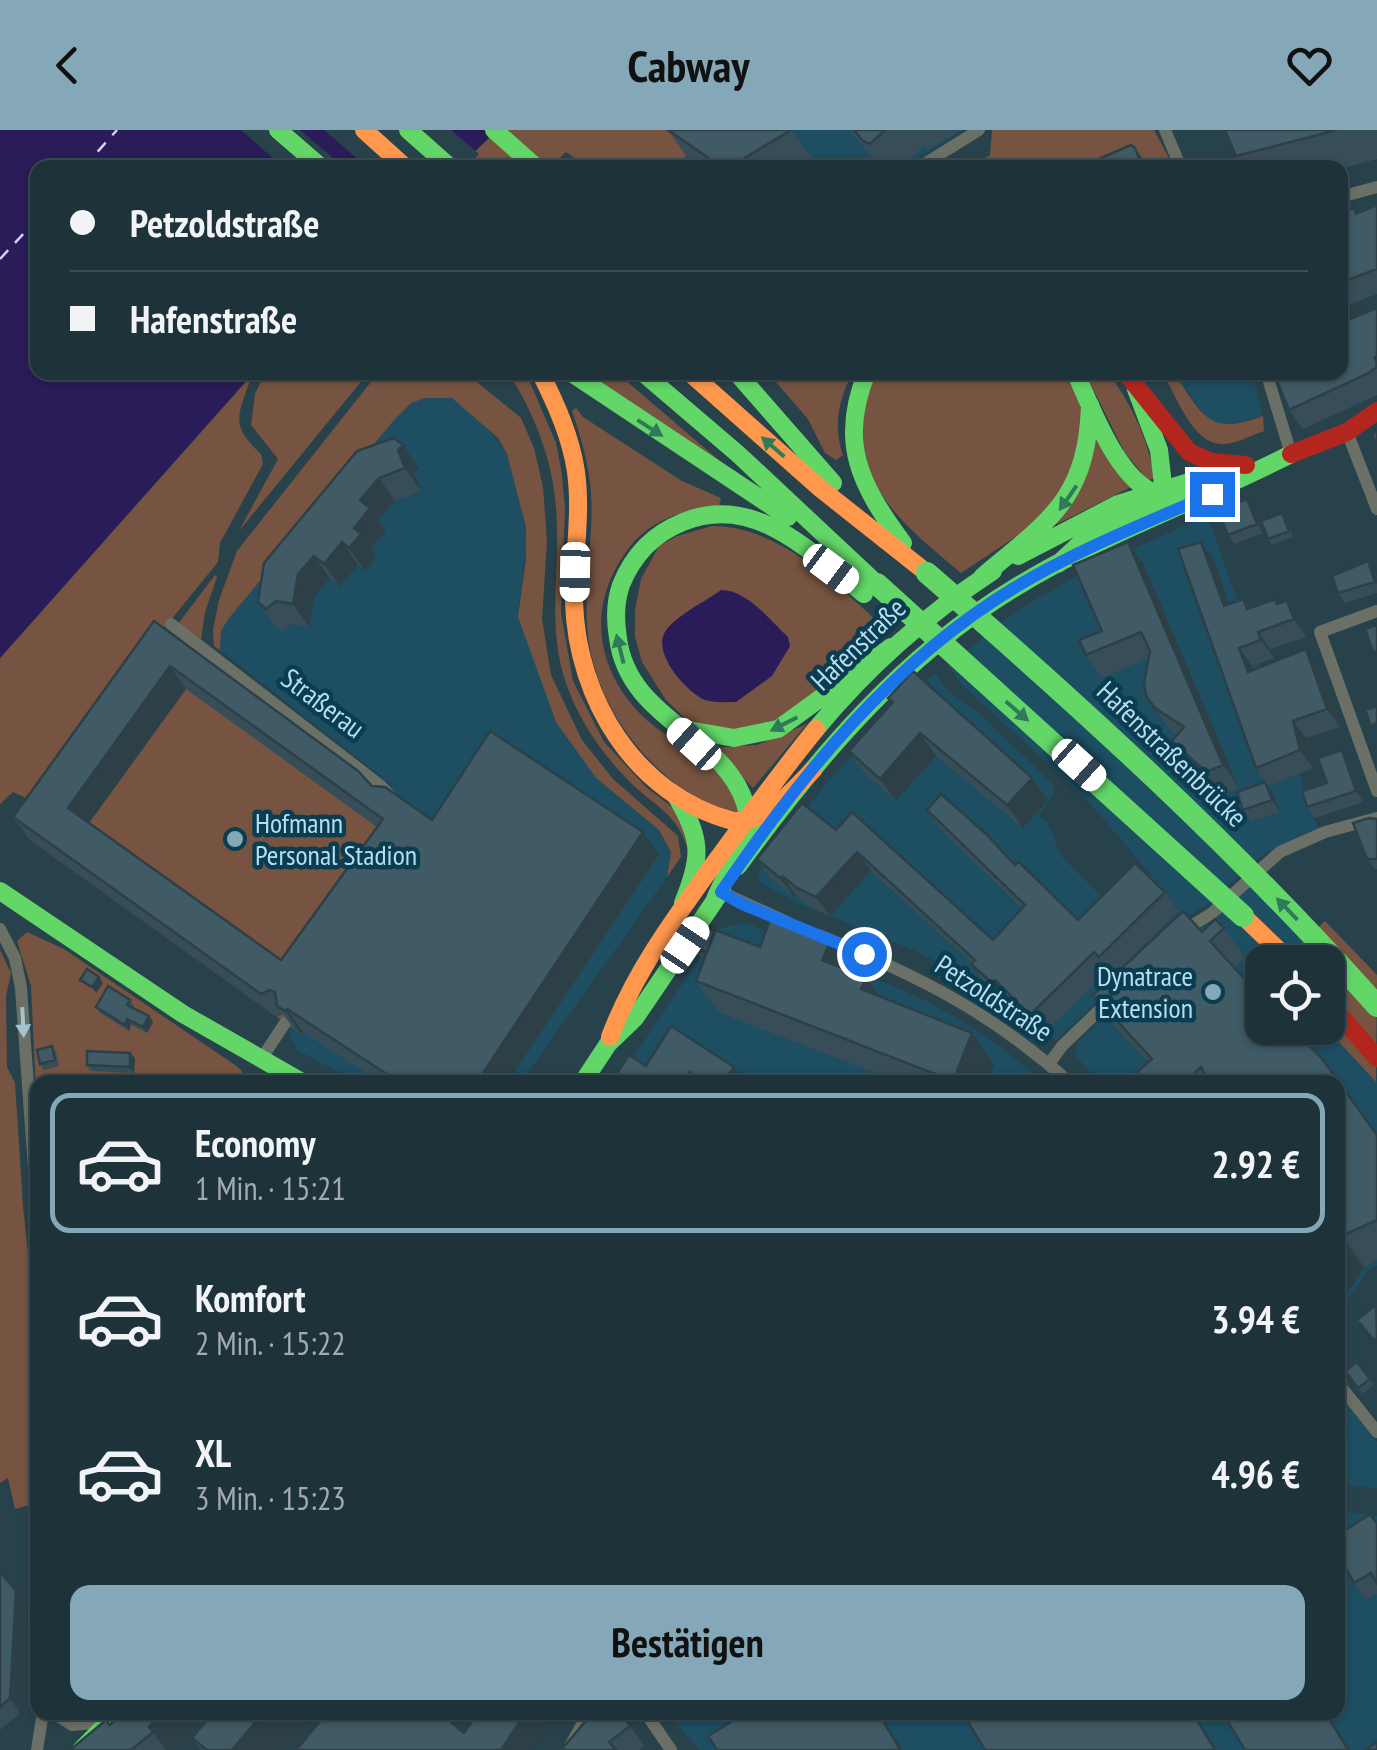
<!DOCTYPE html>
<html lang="de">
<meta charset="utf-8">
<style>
:root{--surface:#1e3239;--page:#2b3e44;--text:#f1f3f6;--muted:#a1aaae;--line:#3c4d53;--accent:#85a8b9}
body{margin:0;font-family:"PT Sans Narrow",sans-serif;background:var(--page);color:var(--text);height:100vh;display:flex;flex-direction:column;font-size:38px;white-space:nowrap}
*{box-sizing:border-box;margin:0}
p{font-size:32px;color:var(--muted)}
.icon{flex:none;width:55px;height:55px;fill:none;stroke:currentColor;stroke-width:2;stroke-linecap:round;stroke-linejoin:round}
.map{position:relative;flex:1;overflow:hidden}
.side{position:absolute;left:30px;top:945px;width:1315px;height:645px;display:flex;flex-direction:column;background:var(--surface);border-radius:20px;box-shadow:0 2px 8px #0004,0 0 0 2px var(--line)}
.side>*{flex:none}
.top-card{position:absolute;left:30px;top:30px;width:1318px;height:220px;border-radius:20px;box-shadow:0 2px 8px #0004,0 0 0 2px var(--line);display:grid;align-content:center;height:220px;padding:0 40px;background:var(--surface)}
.fabs{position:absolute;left:1245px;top:815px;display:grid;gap:20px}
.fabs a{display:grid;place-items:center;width:100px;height:100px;border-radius:20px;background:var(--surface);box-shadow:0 2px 8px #0004,0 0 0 2px var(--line);font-size:50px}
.end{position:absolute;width:45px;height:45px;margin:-22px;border:12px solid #1a73e8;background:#fff;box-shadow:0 0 0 5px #fff}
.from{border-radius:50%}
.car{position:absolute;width:30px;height:60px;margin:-30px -15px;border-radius:12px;box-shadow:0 0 8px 2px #0007;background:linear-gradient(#fff 24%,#345 0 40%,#fff 0 76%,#345 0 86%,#fff 0)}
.top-card b{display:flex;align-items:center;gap:35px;height:95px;font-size:38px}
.top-card b+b{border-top:2px solid var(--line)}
.top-card i{width:25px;height:25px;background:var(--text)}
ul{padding:18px 0 0;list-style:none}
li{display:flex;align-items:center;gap:30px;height:140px;margin:0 20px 15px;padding:0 20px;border:5px solid transparent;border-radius:20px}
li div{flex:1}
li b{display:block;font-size:38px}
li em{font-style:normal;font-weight:800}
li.active{border-color:var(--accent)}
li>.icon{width:90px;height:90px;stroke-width:1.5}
.action{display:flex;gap:20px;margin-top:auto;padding:20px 40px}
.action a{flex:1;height:115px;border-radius:20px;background:var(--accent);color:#111;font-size:40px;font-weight:800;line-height:115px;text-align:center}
header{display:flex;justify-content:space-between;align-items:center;height:130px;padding:0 40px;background:var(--accent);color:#111;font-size:45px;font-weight:800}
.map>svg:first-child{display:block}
.built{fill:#1d4e62}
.green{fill:#765441}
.water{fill:#291c58}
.pier{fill:#28424c}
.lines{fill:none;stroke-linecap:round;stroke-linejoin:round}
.ferry{stroke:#d4d0f9;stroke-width:2.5;stroke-dasharray:12 10;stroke-linecap:butt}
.street{stroke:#6b7066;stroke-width:12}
.fast{stroke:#63d668;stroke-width:18}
.slow{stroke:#ff974d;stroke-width:18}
.jam{stroke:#b3261e;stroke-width:18}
.fast-bridge{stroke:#63d668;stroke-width:22}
.wall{fill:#374e58;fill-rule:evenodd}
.shaded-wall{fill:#2d4047}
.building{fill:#405b66;stroke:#2d4047;stroke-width:2.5;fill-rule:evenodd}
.oneway{fill:#2e7a5a}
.oneway2{fill:#a4c3d0}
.route{stroke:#1a73e8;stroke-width:12}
.poi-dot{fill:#85a8b9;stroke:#0b3d50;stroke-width:4}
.labels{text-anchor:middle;stroke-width:9;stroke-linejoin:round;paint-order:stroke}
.street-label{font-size:28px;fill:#b7dff3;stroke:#0b3d50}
.poi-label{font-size:28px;fill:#b7dff3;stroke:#0b3d50;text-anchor:start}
</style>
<header><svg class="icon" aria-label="back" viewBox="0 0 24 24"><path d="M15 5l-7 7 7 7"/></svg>Cabway<svg class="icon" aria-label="heart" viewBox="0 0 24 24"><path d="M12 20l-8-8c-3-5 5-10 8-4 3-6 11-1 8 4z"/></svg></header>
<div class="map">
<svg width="1377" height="1620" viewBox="0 0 1377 1620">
<rect width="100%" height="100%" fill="#28424c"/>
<!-- built -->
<path class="built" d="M731,0h233l-62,37 -223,1 -3,-6z
M1174,243h78l11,43 -37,10 -16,-4z
M425,268h27l32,25 23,31 14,50 6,39 -9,74 78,161 63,52 12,22 -4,25 -146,205h-163l-61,-32 -8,-15 5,-26 97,-225 -171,-134 1,-19 8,-13 166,-199 16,-16z
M1207,385l111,313 -59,29 -53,49 -8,3 -142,131 -101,-69 -42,-21 -116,-47 -36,-20 -3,-5 3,-11 68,-87 91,-95 16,-11 13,18 26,18 77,73 2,11 -15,22 9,7 13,33 54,54 35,-37 -64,-74 -126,-116 -11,-17 49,-42 37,-24 51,-29z
M1263,741l54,57 -36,34h-19v66h64l51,53v184l-9,5 -20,30 -10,8v-226h-239l-24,-27 3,-13 70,-68z
M740,793l12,2 179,78 55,33 59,46h-428l98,-147 5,-6z
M1338,1263l39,49v46l-39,-3z
M1338,1381l39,5v234h-678l-30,-37 669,-1z"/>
<!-- green -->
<path class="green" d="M497,0h234l-54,32 2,5h-93l-20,-15 -16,15 -91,1z
M992,0h162l16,30 -19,7 -182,1 21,-13z
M265,243h103l-129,158 39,-72 -27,-34 4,-31z
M378,243h88l55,45 13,30 9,39 4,54 -5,78 9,56 31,65 31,39 65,57 3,21 -14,20 4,-25 -12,-22 -63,-52 -40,-56 -38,-105 8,-58v-32l-19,-73 -9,-16 -46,-40h-27l-14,5 -16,16 -166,199 -8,13 -1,19 -6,-4 -1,-16 6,-30 18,-49z
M508,243h14l7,7 27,63 6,32 3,34 -4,104 12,68 31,61 42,45 35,27 8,39c-12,-42 -34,-45 -62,-74 -26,-27 -49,-60 -61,-96 -20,-58 -5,-115 -10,-175 -3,-46 -22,-97 -48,-135z
M584,243h33l104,89z
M768,243h85c-15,25 -20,55 -10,82l-7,5 -11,-7 -17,-34z
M875,243h186l18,22 4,34 -14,60 -49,45 -59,39c-54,-46 -108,-84 -96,-164 2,-13 3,-25 10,-36z
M1085,243h24c24,35 38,64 46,105l-7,2 -23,-27z
M1163,243h11c29,42 34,64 89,43l1,15c-12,4 -26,12 -39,13 -32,3 -49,-49 -62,-71z
M252,245c-13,39 -24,49 9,79l2,10 -43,79 -2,19 -192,236 -13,-6 -13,12v-146z
M576,278l7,9 99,64 39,17 -2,8c-49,6 -80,18 -104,64 -30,56 -9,118 39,156 21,17 49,28 68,49 8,8 13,23 18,34l-6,6c-16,-8 -35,-14 -49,-24 -54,-39 -94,-99 -98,-167 -3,-44 7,-87 4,-131 -2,-29 -10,-55 -19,-82z
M1096,297l37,59 -80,40z
M712,396c68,0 126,60 174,103l-79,76 -57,27 -58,-7 -26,-25 -24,-38 -7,-25v-27l6,-31 18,-33 18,-10z
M215,445l2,2 -12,35 -4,28 -24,-15z
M170,514l272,195 -141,195 -272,-195z
M807,594l-54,64 -40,-40 44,-3z
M1325,791l52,54 -1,107 -50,-54 2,-66h-47z
M27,802l37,17 171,116 7,6 -2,11h-202l-1,31 -6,-127 -14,-45z
M0,820l11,23 -5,23 1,71 8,16 8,123 14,132v165l-22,6 -7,-31 -8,5z"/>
<!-- water -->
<path class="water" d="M0,0h497l-39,37 -420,1v204l215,1 -253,285z
M721,460c26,0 49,30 67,47l2,9 -18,30 -36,26c-10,0 -21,1 -31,-2 -19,-8 -53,-47 -40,-68 11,-17 40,-30 56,-42z"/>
<!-- pier -->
<path class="pier" d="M241,0h59l44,37 -60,1z
M324,0h127l28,24 -14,14 -98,-1z"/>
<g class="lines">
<!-- ferry -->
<path class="ferry" d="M83,38l34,-38
M0,129l38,-41"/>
<!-- street -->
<path class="street" d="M1165,0l16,38
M918,38l61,-38
M1340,67l37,-10
M1266,242l25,82
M1347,302l30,77
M1377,481l-57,21 57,159
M171,494l210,162 12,13
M721,762l66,30
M0,799l15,29 6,30 17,237
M1180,803l32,-20 68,-61 45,-20 52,-14
M819,805c97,40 171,76 250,147
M260,931l25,-38
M1049,934l13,-18 49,-47
M1338,1253l39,49
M52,1582l20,13 33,-3
M645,1582l26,38
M37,1620l6,-38
M568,1620l21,-38"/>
<!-- fast -->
<path class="fast" d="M278,0l44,38
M408,0l43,38
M494,0l43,38
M570,242l218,145
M642,242l96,82 139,130
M736,242l97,111
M867,242c-29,70 -7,113 36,171
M1075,242c17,36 42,108 82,122 17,6 38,1 55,-1
M1018,426l100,-52 122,-38
M1058,434l29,-27 62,-31 14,-21 -4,-35 -23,-61
M982,447c67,-57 105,-77 108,-172
M683,599l51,9 44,-9 113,-82
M816,599c52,-63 110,-114 177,-158
M676,666c26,43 26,61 7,107
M738,736c78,-107 164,-210 278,-279 87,-53 185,-87 275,-133
M0,761l183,123 119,68
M714,772c11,-32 43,-64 31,-99 -22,-69 -117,-83 -127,-165 -3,-18 -3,-36 3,-53 12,-30 32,-51 62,-63 72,-30 129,32 181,72
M583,952l25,-38 27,-26 87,-128
M81,1620l37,-38"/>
<!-- slow -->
<path class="slow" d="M364,0l42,38
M540,242c16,32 31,65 36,100 6,44 -3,86 -2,130 3,97 61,193 159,219 35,2 57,-29 80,-51
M689,242l132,117 106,84
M1243,786l48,46
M610,907c24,-64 64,-118 103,-172 34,-46 67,-92 103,-136"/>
<!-- jam -->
<path class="jam" d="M1125,242l64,80 22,10 35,3
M1291,324l56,-22 30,-21
M1328,872l49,56"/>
<!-- fast-bridge -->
<path class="fast-bridge" d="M927,443c158,137 311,277 450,433
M877,454l366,332"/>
</g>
<!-- wall -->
<path class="wall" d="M668,0h124l23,33 -7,5h-111l-6,-5z
M850,0h110l-32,20 -4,-5 -23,23h-20z
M1225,0h152v29l-37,10v-1h-96l-8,-12z
M1377,75v89l-37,14v-95l13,-5 4,5z
M1377,178v87l-74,34 -14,-19 51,-38z
M403,315l16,23 -5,5 7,18 -26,10 -17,19 8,11 -15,18 6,8 -12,14 -7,-6 -18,22 -10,-9 -16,19 -5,30 -17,-3 -10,8 -8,-7 -16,-23z
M1247,369l7,9 9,25 -29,11 -6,-9z
M1282,383l4,5 7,19 -21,8 -4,-6z
M1201,412l13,18 15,44 14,-5 6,9 27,-9 3,5 21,14 6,19 -36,12 4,9 -22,8 1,4 66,-3 21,60 -34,11 7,30 -45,18 5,7 7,19 -29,9 -8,-11 22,-28 -9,-14z
M1144,435l95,223 -17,7 -34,-32 -16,-22 5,-6 -6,-4 -25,-35 2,-38 -46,20 -16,-23z
M1374,440l3,8v15l-32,10 -7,-10z
M154,491l218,165 60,34 211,12 16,23 -151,227h-128l-77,-50 -2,2 -8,-6 -10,-14 -6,3 -248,-178 -16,-22zM186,559l191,138 -96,133 -192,-137z
M888,568l144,80 16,22 -25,28 -87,-72 -40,45 -31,-27 -16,-23 43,-47z
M1349,630l15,42 -49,16 -8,-11 20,-24z
M927,680l88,55 63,55 87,-28 13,19 -65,65 -6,-5 -63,63 -36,-35 -3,3 -21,-19 -12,-20 -101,-92 -41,45 -19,-9 -15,-12 -2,2 -24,-19 -13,-19 79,-29 157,110 29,-32 -82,-79z
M1377,689v50h-2l-8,-10z
M1183,781l19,21 13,-13 9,9 21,30 -10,10 27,30v30h30l31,32 54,75v125l-13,7 -11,19 -14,14 -1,-1v-217h-212l22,-20 -34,-36 -21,-31z
M831,810l22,32 13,5 13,19 115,69 -7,17h-88l-181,-70 -22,-31 9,-23 -5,-1 -6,-9 66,-1z
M130,870l4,6 -1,2 20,14 -6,11 -16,-8 -2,6 -29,-18 -4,-6z
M52,916l4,6 3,14 -15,4 -4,-6z
M130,923l5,5 -1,15 -43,-2 -4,-6z
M646,936l97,12 -3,4h-118l-6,-7z
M1357,1232l17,23 -12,9 -17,-23z
M1377,1393v71l-11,6 -12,-17z
M0,1442l26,33 -6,108 -20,17z
M124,1582h192l-32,38h-83l-9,-12 11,-13 -2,-2 -24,27h-107l40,-25z
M620,1582l24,34 -5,4h-78z"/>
<!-- shaded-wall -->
<path class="shaded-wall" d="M1135,18l14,20h-6z
M403,315l16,23 -5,5 7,18 -16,-23 -7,-18z
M379,348l16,23 -17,19 8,11 -15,18 6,8 -12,14 -16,-23 11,-48z
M1247,369l7,9 9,25 -6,-9z
M342,412l16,23 -18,22 -16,-23z
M1128,412l16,23 95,223 -16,-23z
M1201,412l13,18 22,64 -12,-18z
M314,426l16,22 -16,19 -5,30 -16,-23 5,-30z
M1368,431l6,9 3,8v7z
M1287,471l13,17 6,19 -12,-18z
M1258,502l12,17 4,9 -13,-18z
M1239,518l13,18 8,24 -12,-18z
M1306,519l13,18 21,60 -13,-18z
M170,536l16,23 -102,141 -16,-22z
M1293,591l13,17 7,30 -13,-18z
M920,603l16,23 -40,45 -16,-22z
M1342,620l7,10 15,42 -8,-11z
M1032,648l16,22 -25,28 -16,-23z
M1265,652l8,11 7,19 -8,-12z
M643,702l16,23 -151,227h-31z
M857,722l14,19 -41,45 -14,-19z
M782,746l14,19 -2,2 -14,-19z
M831,810l22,32 -9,20 -22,-32z
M99,847l4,6 -7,10 -4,-6z
M866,847l22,32 -27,-20z
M995,850l13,19 -3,3 -13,-19z
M287,879l16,23 -2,2 -16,-23z
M149,886l4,6 -6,11 -4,-6z
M127,889l4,6 -2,6 -4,-6z
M972,903l22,32 -7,17h-33l-1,-1z
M130,923l5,5 -1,15 -4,-6z
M734,937l9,11 -3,4h-16z
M690,942l7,10h-14z
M1342,1106l22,31 -11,19 -14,14 -1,-2v-53z
M1338,1284l11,17 -11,18z
M16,1461l10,14 -6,108 -10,-15z
M162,1582h32l7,11 -24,27h-11l-17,-23z
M195,1582h20l-11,13z
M264,1582h52l-32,38h-52z
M526,1582h20l-2,4 6,7 -18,27h-31z
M878,1582h2l22,38h-2z
M1192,1582h2l23,38h-2z
M1325,1582h2l23,38h-2z"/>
<!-- building -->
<path class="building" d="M668,0h123l-63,38h-5z
M854,0h31l-15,14 -7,-3z
M1225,0h112l-101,26z
M1131,15l4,3 8,20h-65z
M1377,75v64l-37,14v-70l13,-5 3,6z
M1377,178v48l-2,1 2,10 -10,7 -78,36 -12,-29 21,-9h42v-49z
M1377,302v15l-5,-13z
M394,308l9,7 -5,5 7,18 -26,10 -19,22 10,8 -16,20 7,6 -12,14 -7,-6 -18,22 -10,-8 -16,18 -5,30 -17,-3 -10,8 -8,-7 6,-39 93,-112z
M1247,369l10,25 -29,11 -10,-25z
M1282,383l7,18 -21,8 -7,-18z
M1128,412l95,223 -17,7 -34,-31 12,-14 -29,-19 -9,-12 -2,-13 6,-32 -9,-19 -55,23 -7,-15 23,-9 -29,-66z
M1201,412l23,64 19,-7 4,10 29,-10 1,5 10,-3 7,18 -36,13 3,8 -22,8 9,24 58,-23 21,60 -34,12 7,29 -44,18 -78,-219z
M1368,431l7,21 -37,11 -6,-17z
M154,491l204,150 14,15 13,1 47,33 58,-89 153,101 -166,250h-78l-112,-73 -2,2 -8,-5 -2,-14 -6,-2 -8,4 -248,-177zM170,536l213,153 -102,141 -213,-152z
M1377,495v26l-4,1 -8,-23z
M913,541l119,107 -25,27 -87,-72 -40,46 -31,-28 44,-49 -5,-4z
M1377,576v17l-6,3 -6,-16z
M1342,620l14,41 -49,16 -5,-16 25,-8 -9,-25z
M1265,652l7,18 -29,10 -6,-18z
M941,664l45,40 29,31 4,-3 59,58 57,-57 30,29 -66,65 -5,-5 -64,63 -35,-35 -3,3 -21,-19 4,-4 -118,-108 -41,45 -19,-9 -15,-12 -2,2 -23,-19 45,-56 34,27 16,-18 141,128 32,-35 -98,-95z
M1369,688l8,1v40h-10l-14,-36z
M1183,781l19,21 13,-13 9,9 -14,13 52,57v6l-17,14h17v10h30l31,32 54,75v85l-35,16 -4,9v-163h-129l-8,-15 -16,15h-59l26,-23 -59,-64z
M772,784l59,26 -9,20 44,17 -5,12 111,44 -19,48 -257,-100 19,-51 45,17z
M707,798l8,3 -8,21 -13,-4z
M87,839l12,8 -7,10 -12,-7z
M108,856l22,14 -3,5 22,11 -6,11 -16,-8 -2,6 -29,-18z
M671,896l63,41 -10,15h-17l-17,-10 -7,10h-55l-12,-7 13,-20 17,11z
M52,916l3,14 -15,4 -3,-14z
M87,921l43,2v14l-43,-2z
M1376,1175l1,33 -3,2 -17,-20z
M1357,1232l13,17 -12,9 -13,-17z
M1370,1384l7,10v59l-6,-10 -17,10 -16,-29v-19z
M0,1442l16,19 -6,107 -10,9z
M124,1582h38l-13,15 4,5 -22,18h-61l36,-30 4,5z
M214,1582h50l-32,38h-25l-15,-12z
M328,1582h111l25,21 14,-21h48l-25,38h-205z
M598,1582h22l10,14 -21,16 7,8h-55l24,-28z
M726,1582h152l22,38h-183l-9,-14 24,-15z
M962,1582h230l23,38h-230z
M1222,1582h103l23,38h-103z
M1377,1612v8h-12z"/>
<!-- one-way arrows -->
<defs><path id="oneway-solid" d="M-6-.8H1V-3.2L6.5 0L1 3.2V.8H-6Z" transform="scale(2.5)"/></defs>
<g class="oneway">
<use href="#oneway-solid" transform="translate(650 298) rotate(33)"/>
<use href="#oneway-solid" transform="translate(773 317) rotate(-139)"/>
<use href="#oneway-solid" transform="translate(1068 368) rotate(125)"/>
<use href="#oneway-solid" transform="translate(620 519) rotate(-104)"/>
<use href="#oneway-solid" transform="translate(1017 581) rotate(41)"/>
<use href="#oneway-solid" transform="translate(784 594) rotate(153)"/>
<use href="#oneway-solid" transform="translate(1287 779) rotate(-134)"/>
</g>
<use class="oneway2" href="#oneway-solid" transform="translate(23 892) rotate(87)"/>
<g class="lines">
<!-- route -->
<path class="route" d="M864,824l-122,-50 -21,-12c79,-116 172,-231 293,-304 63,-38 131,-65 198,-94"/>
</g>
<!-- markers -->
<g class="poi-dot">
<circle cx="235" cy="709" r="10"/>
<circle cx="1213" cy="862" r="10"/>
</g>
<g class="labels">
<!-- street labels -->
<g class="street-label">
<text transform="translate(858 514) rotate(-44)" y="10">Hafenstraße</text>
<text transform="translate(323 573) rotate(37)" y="10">Straßerau</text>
<text transform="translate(1172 624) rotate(44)" y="10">Hafenstraßenbrücke</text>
<text transform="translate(994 868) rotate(33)" y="10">Petzoldstraße</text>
</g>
<!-- poi labels -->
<g class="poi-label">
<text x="255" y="703">Hofmann<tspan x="255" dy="32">Personal Stadion</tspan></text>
<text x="1193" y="856" text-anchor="end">Dynatrace<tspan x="1193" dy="32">Extension</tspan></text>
</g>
</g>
</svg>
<div class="fabs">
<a><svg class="icon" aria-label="locate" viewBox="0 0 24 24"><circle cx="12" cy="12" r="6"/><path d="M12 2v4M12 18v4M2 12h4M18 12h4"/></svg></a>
</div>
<i class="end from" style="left:864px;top:824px"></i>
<i class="end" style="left:1212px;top:364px"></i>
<i class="car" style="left:831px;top:439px;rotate:127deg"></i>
<i class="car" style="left:575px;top:442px;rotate:181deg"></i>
<i class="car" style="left:694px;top:614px;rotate:312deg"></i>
<i class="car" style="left:1079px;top:635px;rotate:132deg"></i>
<i class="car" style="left:685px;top:815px;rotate:34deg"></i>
<div class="top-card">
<b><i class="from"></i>Petzoldstraße</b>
<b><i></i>Hafenstraße</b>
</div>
<section class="side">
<ul>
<li class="active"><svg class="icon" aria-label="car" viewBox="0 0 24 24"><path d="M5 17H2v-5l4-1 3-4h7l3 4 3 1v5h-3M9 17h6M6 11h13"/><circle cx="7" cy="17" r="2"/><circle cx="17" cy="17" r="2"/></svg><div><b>Economy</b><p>1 Min. · 15:21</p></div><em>2.92 €</em></li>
<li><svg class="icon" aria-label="car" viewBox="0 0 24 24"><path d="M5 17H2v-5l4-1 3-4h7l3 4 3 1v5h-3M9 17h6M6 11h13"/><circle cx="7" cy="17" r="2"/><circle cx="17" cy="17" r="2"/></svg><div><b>Komfort</b><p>2 Min. · 15:22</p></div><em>3.94 €</em></li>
<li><svg class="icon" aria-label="car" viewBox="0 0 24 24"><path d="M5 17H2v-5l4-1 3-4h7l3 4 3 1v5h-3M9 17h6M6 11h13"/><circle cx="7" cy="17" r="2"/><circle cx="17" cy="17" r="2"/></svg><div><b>XL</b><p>3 Min. · 15:23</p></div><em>4.96 €</em></li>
</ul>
<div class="action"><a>Bestätigen</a></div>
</section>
</div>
